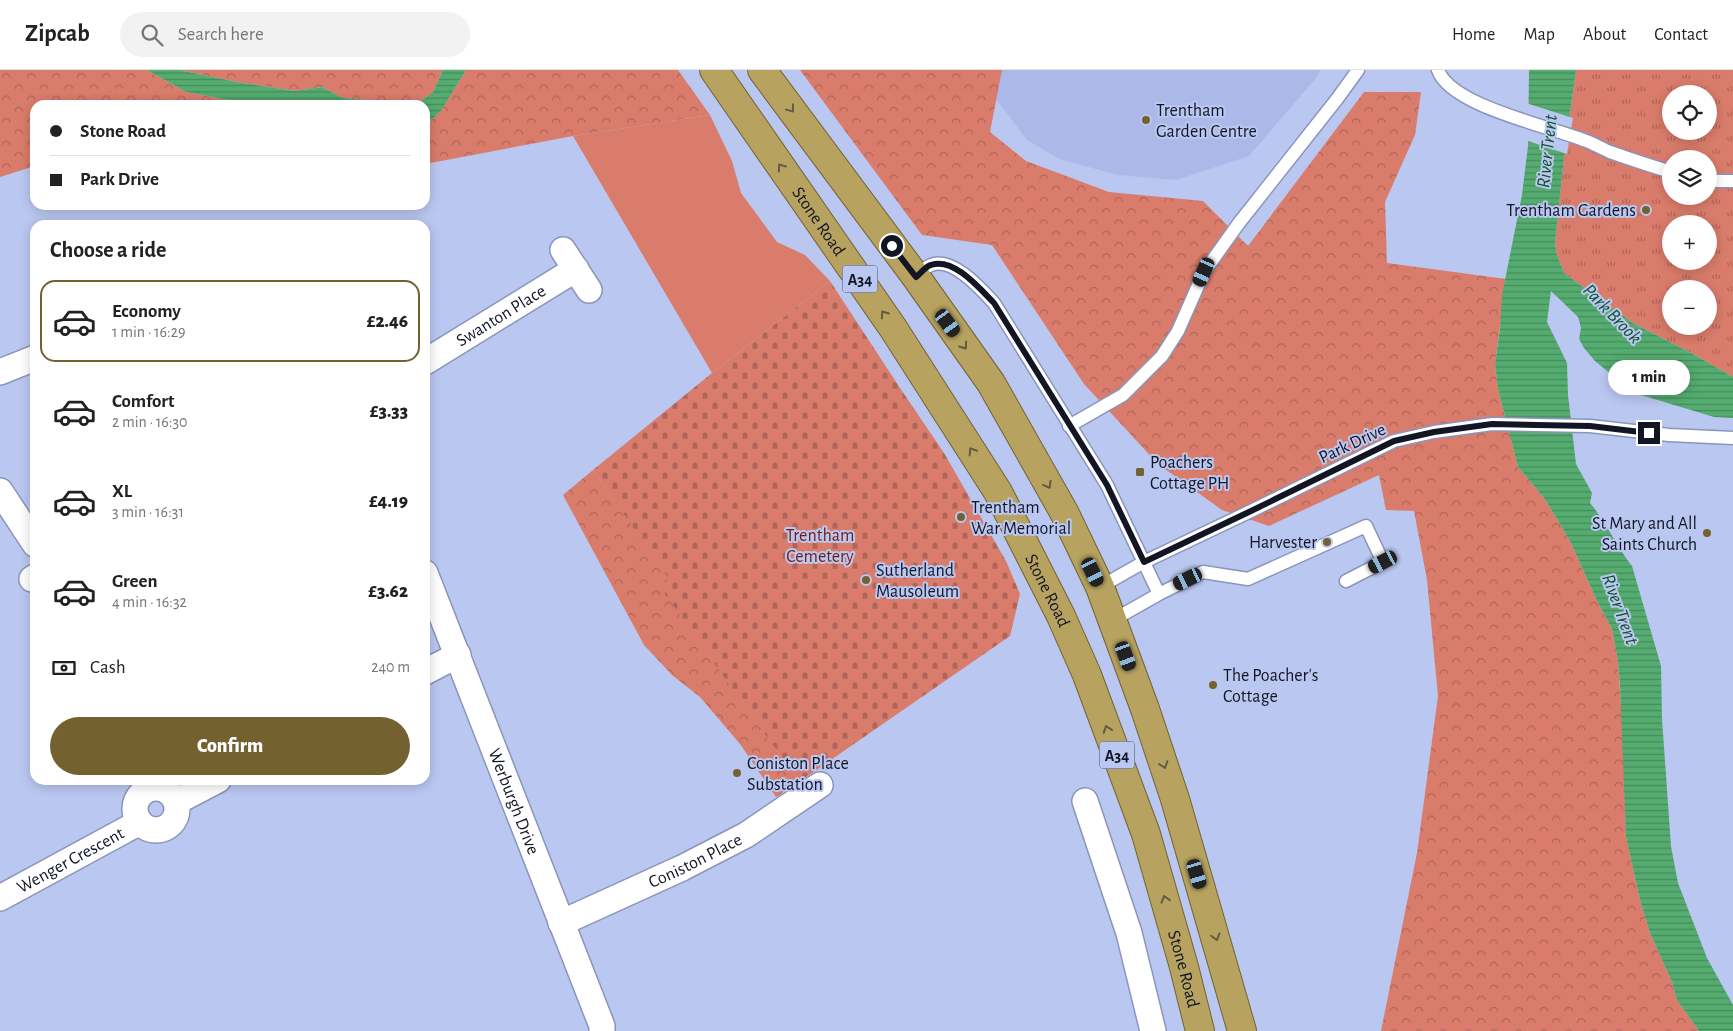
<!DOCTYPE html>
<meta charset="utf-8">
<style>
:root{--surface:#fff;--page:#f2f2f2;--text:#222;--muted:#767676;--line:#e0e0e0;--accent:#736230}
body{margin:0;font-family:"Alegreya Sans",sans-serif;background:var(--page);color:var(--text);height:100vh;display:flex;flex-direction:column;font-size:19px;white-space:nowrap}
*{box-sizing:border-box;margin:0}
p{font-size:16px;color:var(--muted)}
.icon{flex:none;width:28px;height:28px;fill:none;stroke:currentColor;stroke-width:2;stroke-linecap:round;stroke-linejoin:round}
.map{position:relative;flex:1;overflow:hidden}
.drawer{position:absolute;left:30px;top:150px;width:400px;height:565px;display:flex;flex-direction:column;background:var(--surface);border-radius:15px;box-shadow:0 2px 12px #0003}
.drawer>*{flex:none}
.top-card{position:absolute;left:30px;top:30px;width:400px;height:110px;border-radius:15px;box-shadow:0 2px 12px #0003;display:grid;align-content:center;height:110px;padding:0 20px;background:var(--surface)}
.tools{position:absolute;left:1662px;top:15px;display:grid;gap:10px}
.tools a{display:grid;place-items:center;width:55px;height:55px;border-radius:50%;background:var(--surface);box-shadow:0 2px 12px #0003;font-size:25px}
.end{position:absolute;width:22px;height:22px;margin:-11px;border:6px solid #121624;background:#fff;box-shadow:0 0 0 2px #fff}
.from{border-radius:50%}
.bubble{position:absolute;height:35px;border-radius:18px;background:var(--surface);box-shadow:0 2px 12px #0003;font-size:16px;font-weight:800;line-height:35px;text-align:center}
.car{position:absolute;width:15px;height:30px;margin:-15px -8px;border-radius:6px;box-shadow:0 0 4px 1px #0007;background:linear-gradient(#222 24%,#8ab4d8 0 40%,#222 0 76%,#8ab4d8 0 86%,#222 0)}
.top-card b{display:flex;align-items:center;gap:18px;height:48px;font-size:19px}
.top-card b+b{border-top:1px solid var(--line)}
.top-card i{width:12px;height:12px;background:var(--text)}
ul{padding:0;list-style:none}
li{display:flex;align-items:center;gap:15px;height:82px;margin:0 10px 8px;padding:0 10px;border:2px solid transparent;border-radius:15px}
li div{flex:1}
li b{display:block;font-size:19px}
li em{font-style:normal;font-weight:800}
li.on{border-color:var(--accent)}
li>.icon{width:45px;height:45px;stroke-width:1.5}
h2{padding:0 20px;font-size:22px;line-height:60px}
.pay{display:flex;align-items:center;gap:12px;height:55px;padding:0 20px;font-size:19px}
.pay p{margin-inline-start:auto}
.button{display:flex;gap:10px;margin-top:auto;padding:10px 20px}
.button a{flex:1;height:58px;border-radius:30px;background:var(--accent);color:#fff;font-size:20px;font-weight:800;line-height:58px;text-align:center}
header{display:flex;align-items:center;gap:30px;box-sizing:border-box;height:70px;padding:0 25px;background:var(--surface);border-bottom:1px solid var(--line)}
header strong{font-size:24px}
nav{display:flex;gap:28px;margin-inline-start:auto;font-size:18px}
.search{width:350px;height:45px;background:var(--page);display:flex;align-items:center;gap:12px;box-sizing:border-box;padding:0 18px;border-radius:28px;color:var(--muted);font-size:19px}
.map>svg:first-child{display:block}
.built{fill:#acb9e8}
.green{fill:#da7c6b}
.forest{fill:url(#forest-crowns)}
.cemetery{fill:url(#cemetery-stones)}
.park{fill:url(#park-tufts);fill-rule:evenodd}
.water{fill:url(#water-rules)}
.pier{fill:#bac7f0}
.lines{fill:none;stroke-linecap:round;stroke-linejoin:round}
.service-casing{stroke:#8a95bc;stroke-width:15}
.minor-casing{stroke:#8a95bc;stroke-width:28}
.trunk-casing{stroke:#726231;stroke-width:30}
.service{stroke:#fff;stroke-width:12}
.minor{stroke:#fff;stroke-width:25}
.trunk{stroke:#b7a260;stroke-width:28}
.oneway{stroke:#645c42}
.route{stroke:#121624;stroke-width:6}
.poi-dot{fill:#736230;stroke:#bac7f0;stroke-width:2}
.labels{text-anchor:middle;stroke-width:4;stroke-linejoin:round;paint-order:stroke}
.shield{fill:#bac7f0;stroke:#444b61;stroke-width:1}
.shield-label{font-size:16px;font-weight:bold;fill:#121624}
.poi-label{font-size:18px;fill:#121624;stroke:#bac7f0;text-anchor:start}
.street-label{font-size:18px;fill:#121624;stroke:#bac7f0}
.park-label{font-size:18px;fill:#731c0e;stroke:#bac7f0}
.water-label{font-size:19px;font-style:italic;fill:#0e5028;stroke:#bac7f0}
</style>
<header>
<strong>Zipcab</strong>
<div class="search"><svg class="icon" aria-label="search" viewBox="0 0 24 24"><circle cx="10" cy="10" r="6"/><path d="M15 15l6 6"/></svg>Search here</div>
<nav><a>Home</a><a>Map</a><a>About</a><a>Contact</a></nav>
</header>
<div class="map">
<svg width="1733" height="961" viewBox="0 0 1733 961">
<defs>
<pattern id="forest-crowns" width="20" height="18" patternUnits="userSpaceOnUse" patternTransform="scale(1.25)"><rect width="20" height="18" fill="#da7c6b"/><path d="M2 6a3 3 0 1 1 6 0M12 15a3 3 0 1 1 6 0" fill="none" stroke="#af6558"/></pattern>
<pattern id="cemetery-stones" width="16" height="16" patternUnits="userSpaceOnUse" patternTransform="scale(1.25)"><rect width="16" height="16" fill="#da7c6b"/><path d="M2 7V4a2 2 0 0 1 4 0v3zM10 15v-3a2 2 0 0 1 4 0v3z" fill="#af6558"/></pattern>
<pattern id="park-tufts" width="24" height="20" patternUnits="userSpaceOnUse" patternTransform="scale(1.25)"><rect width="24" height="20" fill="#da7c6b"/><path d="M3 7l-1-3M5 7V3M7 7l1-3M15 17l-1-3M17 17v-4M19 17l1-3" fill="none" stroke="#af6558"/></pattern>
<pattern id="water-rules" width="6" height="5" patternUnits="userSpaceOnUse" patternTransform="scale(1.25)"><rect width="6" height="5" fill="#55ac70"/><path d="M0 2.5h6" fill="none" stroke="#458b5c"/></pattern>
</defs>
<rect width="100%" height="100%" fill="#bac7f0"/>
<!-- built -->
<path class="built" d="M1002,0h318l-4,8 -67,78 -73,24 -58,-5 -59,-16 -32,-19 -31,-41z"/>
<!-- green -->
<path class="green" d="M710,45l22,46 9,32 36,49 28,13 25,26 -118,92 -139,-237z"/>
<!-- forest -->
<path class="forest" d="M0,0h147l39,22 69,13h-220v61l-35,11z
M179,0h264l-10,22 -11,8 -17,3 -62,-5 -21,-11 -27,4 -58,-9z
M466,0h212l32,45 -137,21 -148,28v-38l16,-15z
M800,0h202l-12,62 36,29 83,31 94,9 45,45 116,-154h57l-6,43 -30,67 2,61 119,16 -11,85 3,25 20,78 26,31 13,21 14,24 26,58 15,28 6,32 5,76 3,100 14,63 10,33 22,49 5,18 22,31h-318l36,-178 21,-157 -11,-116 -13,-69 -28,-1 -7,-35 -110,51 -47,-16 -64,-46 -74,-80 -92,-139 -70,-10z
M593,400l77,109 -9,8 138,195 -23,15 -36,-53 -40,-47 -28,-22 -28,-30 -81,-150z"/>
<!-- cemetery -->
<path class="cemetery" d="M830,211l70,107 44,65 62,108 14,33 -10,42 -211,146 -139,-195 9,-8 -76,-109 119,-97z"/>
<!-- park -->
<path class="park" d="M1576,0h157v307l-40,-23 -60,-31 -69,-50 -7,-18 -2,-12 9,-85zM1671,24h38v37h-38zM1671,89h38v37h-38zM1671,154h38v37h-38zM1671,219h38v37h-38z"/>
<!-- water -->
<path class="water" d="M147,0h32l58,12 58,9 27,-4 21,11 62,5 17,-3 11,-8 10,-22h23l-25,41 -16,15v-21h-170l-69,-13z
M1529,0h47l-12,88 -9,85 2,12 7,18 69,50 60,31 40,23v41l-19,-1 -73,-22 -23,-15 -23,-19 -11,-13 -5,-9 2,-11 -3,-11 -27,-26 -4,31 20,41 1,32 8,69 16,29 -2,10c17,20 26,43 42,63l29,100 1,53 9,127 7,37 29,75 26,47v26h-34l-22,-31 -5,-18 -22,-49 -10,-33 -14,-63 -6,-151 -2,-25 -6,-32 -15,-28 -26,-58 -14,-24 -13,-21 -26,-31 -20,-78 -3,-25 5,-36 2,-33 20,-100 6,-49z"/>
<!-- pier -->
<path class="pier" d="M1526,33l47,15 -6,36 -42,-14z"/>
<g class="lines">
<defs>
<path id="service" d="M1438,0c13,37 116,57 151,72 7,3 14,7 21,10 20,7 41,14 61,20
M1709,111h24
M916,207c4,-3 9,-10 15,-12 21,-9 50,24 63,38l113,182 52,109
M1069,356l54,-31 39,-39 16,-25 26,-59 35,-49 98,-124 21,-29
M1100,517l44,-25 107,-51 143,-70 40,-9 58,-8 98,2 79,9 64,3
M1113,550l46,-26 44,-22 45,7 118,-53 17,36 -37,19"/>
<g id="minor">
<path d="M563,180l26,40"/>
<path id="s1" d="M425,292l151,-93"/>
<path d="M0,302l35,-14"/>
<path d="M0,421l35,53"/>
<path id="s2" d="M425,503l177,453v5"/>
<path d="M32,509l3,-2"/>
<path d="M425,602l33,-17"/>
<circle cx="156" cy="739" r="21"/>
<path d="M1085,731l44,132 24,98"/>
<path d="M176,732l42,-22"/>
<path id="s3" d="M0,828l140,-76"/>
<path id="s4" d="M561,853l121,-55 64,-33 74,-50"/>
</g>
<g id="trunk">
<path id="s5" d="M714,0l179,258 105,164 63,124 26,59 59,159 38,133 16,64"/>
<path d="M762,0l154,207 75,106 74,131 35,73 45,122 30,90 67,232"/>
</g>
</defs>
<!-- service casing -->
<use href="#service" class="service-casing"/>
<!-- minor casing -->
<use href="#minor" class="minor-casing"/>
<!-- trunk casing -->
<use href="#trunk" class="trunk-casing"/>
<!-- service -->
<use href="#service" class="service"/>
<!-- minor -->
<use href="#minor" class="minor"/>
<!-- trunk -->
<use href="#trunk" class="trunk"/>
</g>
<!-- one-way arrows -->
<defs><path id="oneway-chevron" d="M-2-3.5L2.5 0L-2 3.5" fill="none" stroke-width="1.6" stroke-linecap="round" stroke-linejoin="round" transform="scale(1.25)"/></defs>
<g class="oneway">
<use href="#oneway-chevron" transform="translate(791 39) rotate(53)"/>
<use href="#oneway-chevron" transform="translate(781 97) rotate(-125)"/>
<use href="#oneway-chevron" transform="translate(884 244) rotate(-125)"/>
<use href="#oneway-chevron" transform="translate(964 276) rotate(54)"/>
<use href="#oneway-chevron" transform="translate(972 381) rotate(-122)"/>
<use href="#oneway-chevron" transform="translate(1048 415) rotate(61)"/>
<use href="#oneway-chevron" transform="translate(1107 659) rotate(-110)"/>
<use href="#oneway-chevron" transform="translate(1164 695) rotate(72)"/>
<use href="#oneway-chevron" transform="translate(1165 829) rotate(-106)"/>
<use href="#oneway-chevron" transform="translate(1216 867) rotate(74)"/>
</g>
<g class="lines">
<!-- route -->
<path class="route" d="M892,176l24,31c4,-3 10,-11 15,-12 23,-8 49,24 63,38l113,182 37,77 107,-51 143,-70 40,-9 58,-8 98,2 59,7"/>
</g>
<!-- markers -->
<g class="poi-dot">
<circle cx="1146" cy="50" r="5"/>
<circle cx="1646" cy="140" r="5"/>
<rect x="1135" y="397" width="10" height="10" rx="2.5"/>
<circle cx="961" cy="447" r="5"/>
<circle cx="1707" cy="463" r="5"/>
<circle cx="1327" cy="472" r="5"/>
<circle cx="866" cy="510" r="5"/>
<circle cx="1213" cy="615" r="5"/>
<circle cx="737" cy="703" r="5"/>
</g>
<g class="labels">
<!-- shield labels -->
<g class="shield">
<rect x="842.5" y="195.5" width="35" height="27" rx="4"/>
<rect x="1099.5" y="671.5" width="35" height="27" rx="4"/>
</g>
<g class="shield-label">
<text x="860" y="215">A34</text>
<text x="1117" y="691">A34</text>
</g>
<!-- poi labels -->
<g class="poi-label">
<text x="1156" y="46">Trentham<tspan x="1156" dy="21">Garden Centre</tspan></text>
<text x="1636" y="146" text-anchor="end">Trentham Gardens</text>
<text x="1150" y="398">Poachers<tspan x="1150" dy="21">Cottage PH</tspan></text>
<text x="971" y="443">Trentham<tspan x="971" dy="21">War Memorial</tspan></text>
<text x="1697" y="459" text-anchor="end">St Mary and All<tspan x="1697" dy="21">Saints Church</tspan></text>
<text x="1317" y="478" text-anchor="end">Harvester</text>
<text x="876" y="506">Sutherland<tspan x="876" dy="21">Mausoleum</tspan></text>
<text x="1223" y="611">The Poacher's<tspan x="1223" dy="21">Cottage</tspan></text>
<text x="747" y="699">Coniston Place<tspan x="747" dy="21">Substation</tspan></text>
</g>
<!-- street labels -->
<g class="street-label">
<text dy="6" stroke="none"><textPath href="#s5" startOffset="184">Stone Road</textPath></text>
<text dy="6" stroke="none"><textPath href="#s1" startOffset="89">Swanton Place</textPath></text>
<text transform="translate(1352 373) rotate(-25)" y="6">Park Drive</text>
<text dy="6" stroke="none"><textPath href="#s5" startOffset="619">Stone Road</textPath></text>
<text dy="6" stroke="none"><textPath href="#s2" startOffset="245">Werburgh Drive</textPath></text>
<text dy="6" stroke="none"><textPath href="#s3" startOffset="80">Wenger Crescent</textPath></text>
<text dy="6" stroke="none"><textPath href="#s4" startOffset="148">Coniston Place</textPath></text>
<text dy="6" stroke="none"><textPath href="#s5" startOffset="1022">Stone Road</textPath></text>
</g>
<!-- park labels -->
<g class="park-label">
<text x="820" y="471">Trentham<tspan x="820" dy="21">Cemetery</tspan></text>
</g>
<!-- water labels -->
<g class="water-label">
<text transform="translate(1546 81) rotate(-84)" y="7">River Trent</text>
<text transform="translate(1613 243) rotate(46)" y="7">Park Brook</text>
<text transform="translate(1621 539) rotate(70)" y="7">River Trent</text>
</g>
</g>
</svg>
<div class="tools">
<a><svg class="icon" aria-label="locate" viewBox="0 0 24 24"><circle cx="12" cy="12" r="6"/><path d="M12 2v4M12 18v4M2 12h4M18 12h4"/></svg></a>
<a><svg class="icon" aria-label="layers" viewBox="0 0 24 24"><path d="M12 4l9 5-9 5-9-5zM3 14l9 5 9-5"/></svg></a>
<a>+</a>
<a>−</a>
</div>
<i class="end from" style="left:892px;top:176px"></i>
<i class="end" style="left:1649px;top:363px"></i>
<div class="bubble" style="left:1608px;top:290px;width:82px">1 min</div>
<i class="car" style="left:1204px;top:202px;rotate:204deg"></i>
<i class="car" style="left:948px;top:253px;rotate:144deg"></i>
<i class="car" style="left:1383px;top:492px;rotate:243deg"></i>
<i class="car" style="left:1093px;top:502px;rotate:154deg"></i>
<i class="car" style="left:1188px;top:509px;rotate:244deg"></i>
<i class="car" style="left:1126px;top:586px;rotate:160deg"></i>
<i class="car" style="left:1197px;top:804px;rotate:163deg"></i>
<div class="top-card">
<b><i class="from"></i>Stone Road</b>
<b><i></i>Park Drive</b>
</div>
<section class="drawer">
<h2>Choose a ride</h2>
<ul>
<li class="on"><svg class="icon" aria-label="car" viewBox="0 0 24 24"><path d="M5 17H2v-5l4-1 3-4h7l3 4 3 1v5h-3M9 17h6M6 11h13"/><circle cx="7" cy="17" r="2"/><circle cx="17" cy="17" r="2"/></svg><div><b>Economy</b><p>1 min · 16:29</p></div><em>£2.46</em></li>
<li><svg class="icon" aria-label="car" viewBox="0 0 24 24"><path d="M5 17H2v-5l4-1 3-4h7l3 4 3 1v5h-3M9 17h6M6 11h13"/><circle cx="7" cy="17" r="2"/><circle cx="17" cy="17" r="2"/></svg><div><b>Comfort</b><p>2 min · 16:30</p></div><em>£3.33</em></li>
<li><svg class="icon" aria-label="car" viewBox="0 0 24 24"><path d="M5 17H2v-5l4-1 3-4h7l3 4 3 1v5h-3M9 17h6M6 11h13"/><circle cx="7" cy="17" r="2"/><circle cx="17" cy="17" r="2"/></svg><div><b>XL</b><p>3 min · 16:31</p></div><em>£4.19</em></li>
<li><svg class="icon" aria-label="car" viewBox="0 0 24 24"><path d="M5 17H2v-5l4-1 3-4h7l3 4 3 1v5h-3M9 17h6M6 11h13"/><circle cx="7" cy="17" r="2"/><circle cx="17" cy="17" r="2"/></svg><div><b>Green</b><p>4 min · 16:32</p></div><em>£3.62</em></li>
</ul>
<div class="pay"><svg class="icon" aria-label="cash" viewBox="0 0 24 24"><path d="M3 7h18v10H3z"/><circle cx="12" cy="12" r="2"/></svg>Cash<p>240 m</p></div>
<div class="button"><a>Confirm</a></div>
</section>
</div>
